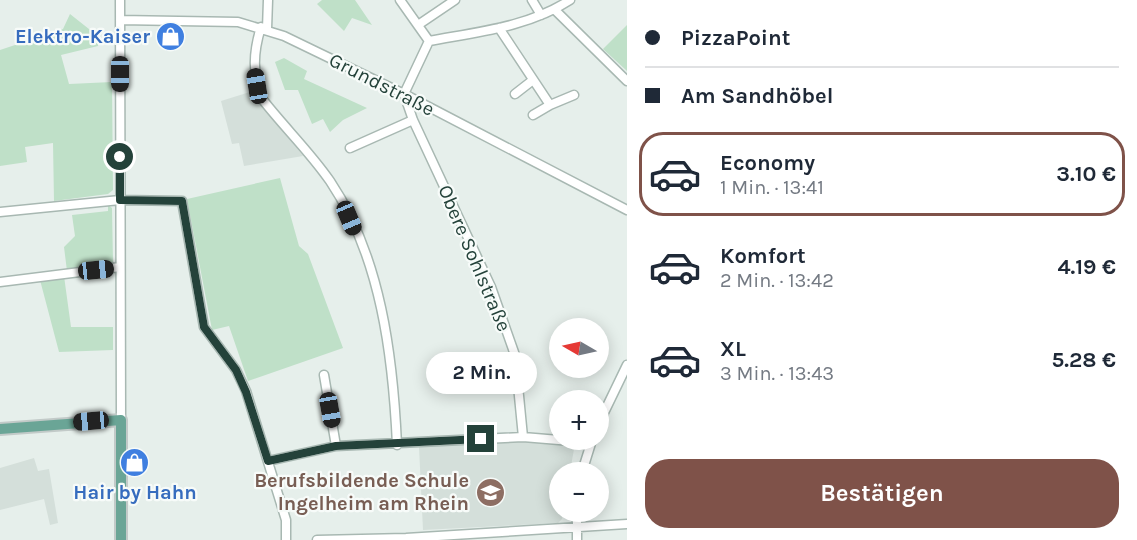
<!DOCTYPE html>
<html lang="de">
<meta charset="utf-8">
<style>
:root{--surface:#fff;--page:#f2f2f3;--text:#1f2937;--muted:#747a83;--line:#e0e1e3;--accent:#7f5249}
body{margin:0;font-family:Karla,sans-serif;background:var(--page);color:var(--text);height:100vh;display:flex;flex-direction:column;font-size:22px;white-space:nowrap}
*{box-sizing:border-box;margin:0}
p{font-size:20px;color:var(--muted)}
.icon{flex:none;width:33px;height:33px;fill:none;stroke:currentColor;stroke-width:2;stroke-linecap:round;stroke-linejoin:round}
.map{position:relative;flex:1;overflow:hidden}
.details{display:flex;flex-direction:column;background:var(--surface);width:510px}
.details>*{flex:none}
.banner{display:grid;align-content:center;height:132px;padding:0 18px;background:var(--surface)}
.needle{width:39px;rotate:279deg}
.buttons{position:absolute;left:549px;top:318px;display:grid;gap:12px}
.buttons a{display:grid;place-items:center;width:60px;height:60px;border-radius:50%;background:var(--surface);box-shadow:0 3px 15px #0003;font-size:30px}
.end{position:absolute;width:27px;height:27px;margin:-14px;border:8px solid #24423a;background:#fff;box-shadow:0 0 0 3px #fff}
.from{border-radius:50%}
.bubble{position:absolute;height:42px;border-radius:21px;background:var(--surface);box-shadow:0 3px 15px #0003;font-size:20px;font-weight:700;line-height:42px;text-align:center}
.car{position:absolute;width:18px;height:36px;margin:-18px -9px;border-radius:8px;box-shadow:0 0 4px 2px #0007;background:linear-gradient(#222 24%,#8ab4d8 0 40%,#222 0 76%,#8ab4d8 0 86%,#222 0)}
.banner b{display:flex;align-items:center;gap:21px;height:57px;font-size:22px}
.banner b+b{border-top:2px solid var(--line)}
.banner i{width:15px;height:15px;background:var(--text)}
ul{padding:0;list-style:none}
li{display:flex;align-items:center;gap:18px;height:84px;margin:0 12px 9px;padding:0 6px;border:3px solid transparent;border-radius:24px}
li div{flex:1}
li b{display:block;font-size:22px}
li em{font-style:normal;font-weight:700}
li.active{border-color:var(--accent)}
li>.icon{width:54px;height:54px;stroke-width:1.5}
.button{display:flex;gap:12px;margin-top:auto;padding:12px 18px}
.button a{flex:1;height:69px;border-radius:24px;background:var(--accent);color:#fff;font-size:24px;font-weight:700;line-height:69px;text-align:center}
main{display:flex;flex:1;min-height:0}
.map>svg:first-child{display:block}
.built{fill:#d4dfda}
.green{fill:#bfe0c8}
.lines{fill:none;stroke-linecap:round;stroke-linejoin:round}
.minor-casing{stroke:#a8b8b2;stroke-width:11}
.major-casing{stroke:#c2cac8;stroke-width:14}
.minor{stroke:#fff;stroke-width:8}
.major{stroke:#6aa596;stroke-width:10}
.route{stroke:#24423a;stroke-width:8}
.labels{text-anchor:middle;stroke-width:4.5;stroke-linejoin:round;paint-order:stroke}
.shop-label{font-size:20px;font-weight:bold;fill:#366cbe;stroke:#f7fbf9;text-anchor:end}
.street-label{font-size:20px;fill:#24423a;stroke:#f7fbf9}
.education-label{font-size:20px;font-weight:bold;fill:#785e54;stroke:#f7fbf9;text-anchor:end}
</style>
<main>
<div class="map">
<svg width="627" height="540" viewBox="0 0 627 540">
<rect width="100%" height="100%" fill="#e6efeb"/>
<!-- built -->
<path class="built" d="M253,91l50,65 -59,10 -5,-23 -7,1 -11,-43z
M511,441l48,2 15,6 -4,23h-10v40h3l-1,7 -4,4 -135,7 -4,-83z
M34,458l4,13 11,-2 9,54 -8,2 -6,-26 -44,11v-42z"/>
<!-- green -->
<path class="green" d="M322,0h33l17,25 -20,-7 -8,13 -27,-27z
M70,14l24,19 4,-1v14l-37,9 8,29 43,-2 1,108 -5,4 -54,7 -1,-58 -28,4 2,15 -27,4v-116l63,-21z
M627,25v46l-24,-22z
M284,58l23,13 -3,8 63,29 -24,12 -13,12 -7,-13 -11,5 -14,-34h-13l-10,-28z
M280,178l19,68 9,8 35,94 -95,33 -19,-55 -17,4 -25,-131z
M108,205l4,3 1,54 -3,3 -43,6 -3,-24 11,-11 -3,-21 36,-4z
M64,276l7,51h42v23l-54,2 -19,-72z"/>
<g class="lines">
<defs>
<path id="minor" d="M120,0l1,420
M400,0l29,41 -25,53 9,26 78,167 24,68 8,82
M532,0l9,15
M555,10l72,71
M120,20l118,2 46,14 120,58 223,116
M418,25l37,-25
M261,27c-8,26 -9,47 2,73 21,27 47,52 67,81 51,76 63,175 67,264
M499,28l51,77 24,-10
M267,29l1,-29
M429,41c48,-9 100,-14 141,-41
M515,94l18,-14
M533,115l17,-10
M350,148l63,-28
M0,212l120,-12 62,1 22,126 32,43 10,21 40,129v20
M0,282l120,-15
M324,375l12,71
M598,425l29,-60
M268,461l68,-15 187,-9 48,4 18,5
M582,472l10,-32
M577,512v28
M317,540l89,-2 221,-14"/>
<path id="major" d="M0,429l121,-9v120"/>
</defs>
<!-- minor casing -->
<use href="#minor" class="minor-casing"/>
<!-- major casing -->
<use href="#major" class="major-casing"/>
<!-- minor -->
<use href="#minor" class="minor"/>
<!-- major -->
<use href="#major" class="major"/>
</g>
<g class="lines">
<!-- route -->
<path class="route" d="M120,157v43l62,1 22,126 32,43 10,22 22,69 68,-15 145,-7"/>
</g>
<!-- icons -->
<defs>
<symbol id="shop-disc" viewBox="-11 -11 22 22"><circle r="9.5" fill="#3f7fe0" stroke="#f7fbf9"/><path d="M-5-2.5h2.3a2.7 3.5 0 0 1 5.4 0H5L5.5 6h-11ZM-1.5-2.5h3a1.5 2.3 0 0 0-3 0Z" fill="#fff"/></symbol>
<symbol id="school-disc" viewBox="-11 -11 22 22"><circle r="9.5" fill="#8d6e63" stroke="#f7fbf9"/><path d="M0-5L7-2L0 1L-7-2ZM-4 1L0 2.5L4 1V4Q0 6-4 4Z" fill="#fff"/></symbol>
</defs>
<g fill-rule="evenodd">
<use href="#shop-disc" x="154" y="20" width="33" height="33"/>
<use href="#shop-disc" x="118" y="446" width="33" height="33"/>
<use href="#school-disc" x="474" y="476" width="33" height="33"/>
</g>
<g class="labels">
<!-- shop labels -->
<g class="shop-label">
<text x="150" y="43">Elektro-Kaiser</text>
<text x="135" y="499" text-anchor="middle">Hair by Hahn</text>
</g>
<!-- street labels -->
<g class="street-label">
<text transform="translate(382 84) rotate(27)" y="7">Grundstraße</text>
<text transform="translate(475 258) rotate(67)" y="7">Obere Sohlstraße</text>
</g>
<!-- education labels -->
<g class="education-label">
<text x="469" y="487">Berufsbildende Schule<tspan x="469" dy="23">Ingelheim am Rhein</tspan></text>
</g>
</g>
</svg>
<div class="buttons">
<a><svg class="needle" viewBox="-14 -14 28 28"><path d="M0-13l5 13h-10z" fill="#e53935"/><path d="M0 13l5-13h-10z" fill="#747a83"/></svg></a>
<a>+</a>
<a>−</a>
</div>
<i class="end from" style="left:120px;top:157px"></i>
<i class="end" style="left:481px;top:439px"></i>
<div class="bubble" style="left:426px;top:352px;width:111px">2 Min.</div>
<i class="car" style="left:120px;top:74px;rotate:180deg"></i>
<i class="car" style="left:257px;top:86px;rotate:351deg"></i>
<i class="car" style="left:349px;top:218px;rotate:157deg"></i>
<i class="car" style="left:96px;top:270px;rotate:84deg"></i>
<i class="car" style="left:330px;top:410px;rotate:170deg"></i>
<i class="car" style="left:91px;top:421px;rotate:265deg"></i>
</div>
<section class="details">
<div class="banner">
<b><i class="from"></i>PizzaPoint</b>
<b><i></i>Am Sandhöbel</b>
</div>
<ul>
<li class="active"><svg class="icon" aria-label="car" viewBox="0 0 24 24"><path d="M5 17H2v-5l4-1 3-4h7l3 4 3 1v5h-3M9 17h6M6 11h13"/><circle cx="7" cy="17" r="2"/><circle cx="17" cy="17" r="2"/></svg><div><b>Economy</b><p>1 Min. · 13:41</p></div><em>3.10 €</em></li>
<li><svg class="icon" aria-label="car" viewBox="0 0 24 24"><path d="M5 17H2v-5l4-1 3-4h7l3 4 3 1v5h-3M9 17h6M6 11h13"/><circle cx="7" cy="17" r="2"/><circle cx="17" cy="17" r="2"/></svg><div><b>Komfort</b><p>2 Min. · 13:42</p></div><em>4.19 €</em></li>
<li><svg class="icon" aria-label="car" viewBox="0 0 24 24"><path d="M5 17H2v-5l4-1 3-4h7l3 4 3 1v5h-3M9 17h6M6 11h13"/><circle cx="7" cy="17" r="2"/><circle cx="17" cy="17" r="2"/></svg><div><b>XL</b><p>3 Min. · 13:43</p></div><em>5.28 €</em></li>
</ul>
<div class="button"><a>Bestätigen</a></div>
</section>
</main>
